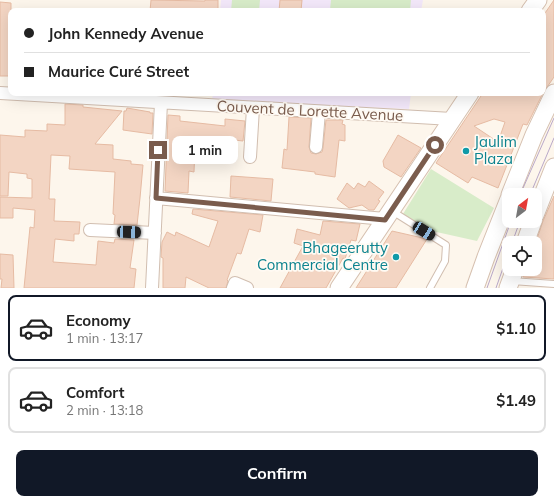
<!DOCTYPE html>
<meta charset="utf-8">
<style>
:root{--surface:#fff;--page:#f2f2f2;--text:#222;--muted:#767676;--line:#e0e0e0;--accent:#111827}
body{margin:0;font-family:Mulish,sans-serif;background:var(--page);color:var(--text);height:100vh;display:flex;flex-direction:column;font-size:15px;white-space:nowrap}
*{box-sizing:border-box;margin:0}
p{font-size:13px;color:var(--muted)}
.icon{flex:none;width:22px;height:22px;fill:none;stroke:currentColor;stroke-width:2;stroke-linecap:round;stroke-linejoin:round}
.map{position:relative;height:288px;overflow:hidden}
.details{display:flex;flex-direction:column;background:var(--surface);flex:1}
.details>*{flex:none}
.top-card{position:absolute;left:8px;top:8px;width:538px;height:88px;border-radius:8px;box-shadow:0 4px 16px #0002;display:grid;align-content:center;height:88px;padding:0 16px;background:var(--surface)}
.needle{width:26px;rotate:31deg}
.fabs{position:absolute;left:502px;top:188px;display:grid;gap:8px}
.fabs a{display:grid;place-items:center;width:40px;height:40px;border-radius:8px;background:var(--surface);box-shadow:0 4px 16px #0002;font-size:20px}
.end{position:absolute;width:18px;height:18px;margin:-9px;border:5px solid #7a5c4d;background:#fff;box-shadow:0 0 0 2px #fff}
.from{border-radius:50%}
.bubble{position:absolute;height:28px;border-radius:8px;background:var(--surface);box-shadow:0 4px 16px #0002;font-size:13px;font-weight:700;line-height:28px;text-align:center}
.car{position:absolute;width:12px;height:24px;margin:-12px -6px;border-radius:5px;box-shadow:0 0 3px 1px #0007;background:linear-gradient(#222 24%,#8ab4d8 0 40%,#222 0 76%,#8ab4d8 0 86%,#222 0)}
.top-card b{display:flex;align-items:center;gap:14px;height:38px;font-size:15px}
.top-card b+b{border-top:1px solid var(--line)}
.top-card i{width:10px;height:10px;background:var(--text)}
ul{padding:7px 0 0;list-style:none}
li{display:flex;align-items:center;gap:12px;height:66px;margin:0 8px 6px;padding:0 8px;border:2px solid var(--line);border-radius:8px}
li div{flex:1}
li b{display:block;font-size:15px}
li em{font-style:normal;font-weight:700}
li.active{border-color:var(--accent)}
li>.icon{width:36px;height:36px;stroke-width:1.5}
.cta{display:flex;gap:8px;margin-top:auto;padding:8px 16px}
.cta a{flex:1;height:46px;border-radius:8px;background:var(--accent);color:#fff;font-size:16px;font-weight:700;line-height:46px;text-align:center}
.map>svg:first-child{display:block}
.education{fill:#f3e8fa}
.green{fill:#d8ecc9}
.building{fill:#f3d5c3;stroke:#e6bba3;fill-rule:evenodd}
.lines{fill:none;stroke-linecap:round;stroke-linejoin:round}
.lane-casing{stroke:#d1beb0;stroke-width:8}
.street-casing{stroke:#d1beb0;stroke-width:14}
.secondary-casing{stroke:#d6c0b0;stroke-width:19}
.lane{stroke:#fff;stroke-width:6}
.street{stroke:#fff;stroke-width:12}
.secondary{stroke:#fff;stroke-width:17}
.tram{stroke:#b9a8c9;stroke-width:1}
.route{stroke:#7a5c4d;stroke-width:5}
.culture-dot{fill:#0f9aa8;stroke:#fffaf3;stroke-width:1.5}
.labels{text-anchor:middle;stroke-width:3.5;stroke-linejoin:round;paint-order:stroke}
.street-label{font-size:15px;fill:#7a5c4d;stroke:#fffaf3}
.culture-label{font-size:15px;fill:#0d838f;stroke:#fffaf3;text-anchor:start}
</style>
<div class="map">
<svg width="554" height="288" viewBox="0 0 554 288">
<rect width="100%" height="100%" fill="#fdf6ec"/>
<!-- education -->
<path class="education" d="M221,0h202l-2,11h-201z
M213,93h198l-2,16 -197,-8z"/>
<!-- green -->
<path class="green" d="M232,0h28l-1,11h-28z
M331,0h80l-1,11h-73l-7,-1z
M431,169l63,39 -17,33 -45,-10 -29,-17z"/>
<!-- building -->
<path class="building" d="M151,0l54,1v-1h13v11h-68z
M280,0h22l-1,11h-22z
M554,0v77l-11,16v-77z
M0,2l11,1v73h-11z
M483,93h60l-16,32 -4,-1 -25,64 -26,-11 -4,6 -32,-20zM494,119l11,3 -7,20 -24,-16z
M65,104l18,1v2l39,4 -27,33 18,1v14l18,2v3l12,1 -3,33 -3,27 -23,-1 1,-9 -2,-1 2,-42 -46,-3 1,-13 -19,-1 -2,44h6l-1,22 26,1 -1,12h-5v7l-19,-2 -2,23 43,3 2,-24 16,2 1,-4 19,1 -4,28 6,1 -2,19h-110l6,-61 4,1 1,-18 -22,-2v10h-13v-21l32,1v-19l-5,-1v-4l-18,-2 -1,24h-8v-61l25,2v-7l22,1v-7l18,1z
M127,108l23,4v1h3l-1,21 -29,-4 1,-19h2z
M168,115l12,1v5l45,5v-7l20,2 -2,20 -35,-4 -1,11 -12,-1 -1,25 -5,-1 -1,22 -23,-2z
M289,117l22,1 -2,29 2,6 5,1 6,-2 1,-4 3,-28h17l-1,4 3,1v16l-6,-1 -4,37 -20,-3v-2l-33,-4 2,-19 3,1z
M398,135l23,13 -20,29 -17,-10 -1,-6z
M231,176l42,3 -2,22 -41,-4z
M369,181l15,11 -6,8 2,1 -6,9h-5l-7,-5 -13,3 -12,-9 10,-16 7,6 4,-6 7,4z
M554,196v83l-31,-2 2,-8h10v-24l8,-24z
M193,209l70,6 -3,17 -11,-3 -8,25 -4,-1 -10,27 1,1 -2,7h-17l-23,-11 -1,11h-22v-30l-2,-1 1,-15 5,-10 8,4 1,-4 33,15 9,-26 -26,-7z
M323,221l37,3 -4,17 -5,-1 -6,19 -2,-1 -17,30h-46l23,-42 -9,-3 3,-14 23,6z
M392,231l35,8 -31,49h-40z
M0,254l13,1 1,33h-13l1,-9h-2z"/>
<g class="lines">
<defs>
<path id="lane" d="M392,211l54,34 -1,16 -15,27
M512,281l42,3"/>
<path id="street" d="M0,93l452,26
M316,147l3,-35
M250,157l3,-49
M156,198l229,21
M90,230l65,3
M152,288l9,-185
M233,288l2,-5 12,5"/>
<path id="secondary" d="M530,11l8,-11
M510,195l24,-60 20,-42
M535,215l19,-48
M525,243l8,-22
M339,288l131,-195
M475,288l11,-31 23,-58
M508,288l7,-19"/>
</defs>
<!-- lane casing -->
<use href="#lane" class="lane-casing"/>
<!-- street casing -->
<use href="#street" class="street-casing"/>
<!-- secondary casing -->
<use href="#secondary" class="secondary-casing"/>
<!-- lane -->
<use href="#lane" class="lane"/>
<!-- street -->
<use href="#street" class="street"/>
<!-- secondary -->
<use href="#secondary" class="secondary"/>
<!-- tram -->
<path class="tram" d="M520,195l34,-77
M530,195l24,-57
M512,243l8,-22
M487,288l24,-67
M496,288l13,-37"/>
</g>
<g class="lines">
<!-- route -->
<path class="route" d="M158,150l-2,48 229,22 50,-75"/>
</g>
<!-- markers -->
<g class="culture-dot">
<circle cx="466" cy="151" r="4"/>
<circle cx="396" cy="257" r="4"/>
</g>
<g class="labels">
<!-- street labels -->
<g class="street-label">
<text transform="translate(310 111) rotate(3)" y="5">Couvent de Lorette Avenue</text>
</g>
<!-- culture labels -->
<g class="culture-label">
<text x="474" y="147">Jaulim<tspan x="474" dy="17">Plaza</tspan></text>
<text x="388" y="253" text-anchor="end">Bhageerutty<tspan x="388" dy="17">Commercial Centre</tspan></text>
</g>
</g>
</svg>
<div class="fabs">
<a><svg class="needle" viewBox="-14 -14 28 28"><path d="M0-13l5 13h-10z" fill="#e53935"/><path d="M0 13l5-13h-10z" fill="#767676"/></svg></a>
<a><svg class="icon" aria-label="locate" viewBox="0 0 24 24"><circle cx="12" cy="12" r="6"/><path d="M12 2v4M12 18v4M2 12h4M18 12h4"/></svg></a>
</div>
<i class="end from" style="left:435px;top:145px"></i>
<i class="end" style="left:158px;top:150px"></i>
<div class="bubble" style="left:172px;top:136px;width:66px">1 min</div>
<i class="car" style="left:424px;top:231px;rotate:122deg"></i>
<i class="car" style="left:129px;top:232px;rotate:92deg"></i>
<div class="top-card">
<b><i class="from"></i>John Kennedy Avenue</b>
<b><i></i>Maurice Curé Street</b>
</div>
</div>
<section class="details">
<ul>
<li class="active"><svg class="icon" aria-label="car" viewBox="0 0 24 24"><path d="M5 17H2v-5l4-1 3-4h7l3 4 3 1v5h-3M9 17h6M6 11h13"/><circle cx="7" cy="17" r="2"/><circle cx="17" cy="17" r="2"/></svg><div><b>Economy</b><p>1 min · 13:17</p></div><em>$1.10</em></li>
<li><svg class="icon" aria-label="car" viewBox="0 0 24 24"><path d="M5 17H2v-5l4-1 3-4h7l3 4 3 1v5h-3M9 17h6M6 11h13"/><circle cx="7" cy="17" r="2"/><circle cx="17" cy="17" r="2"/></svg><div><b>Comfort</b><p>2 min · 13:18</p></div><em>$1.49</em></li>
</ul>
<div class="cta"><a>Confirm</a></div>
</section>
